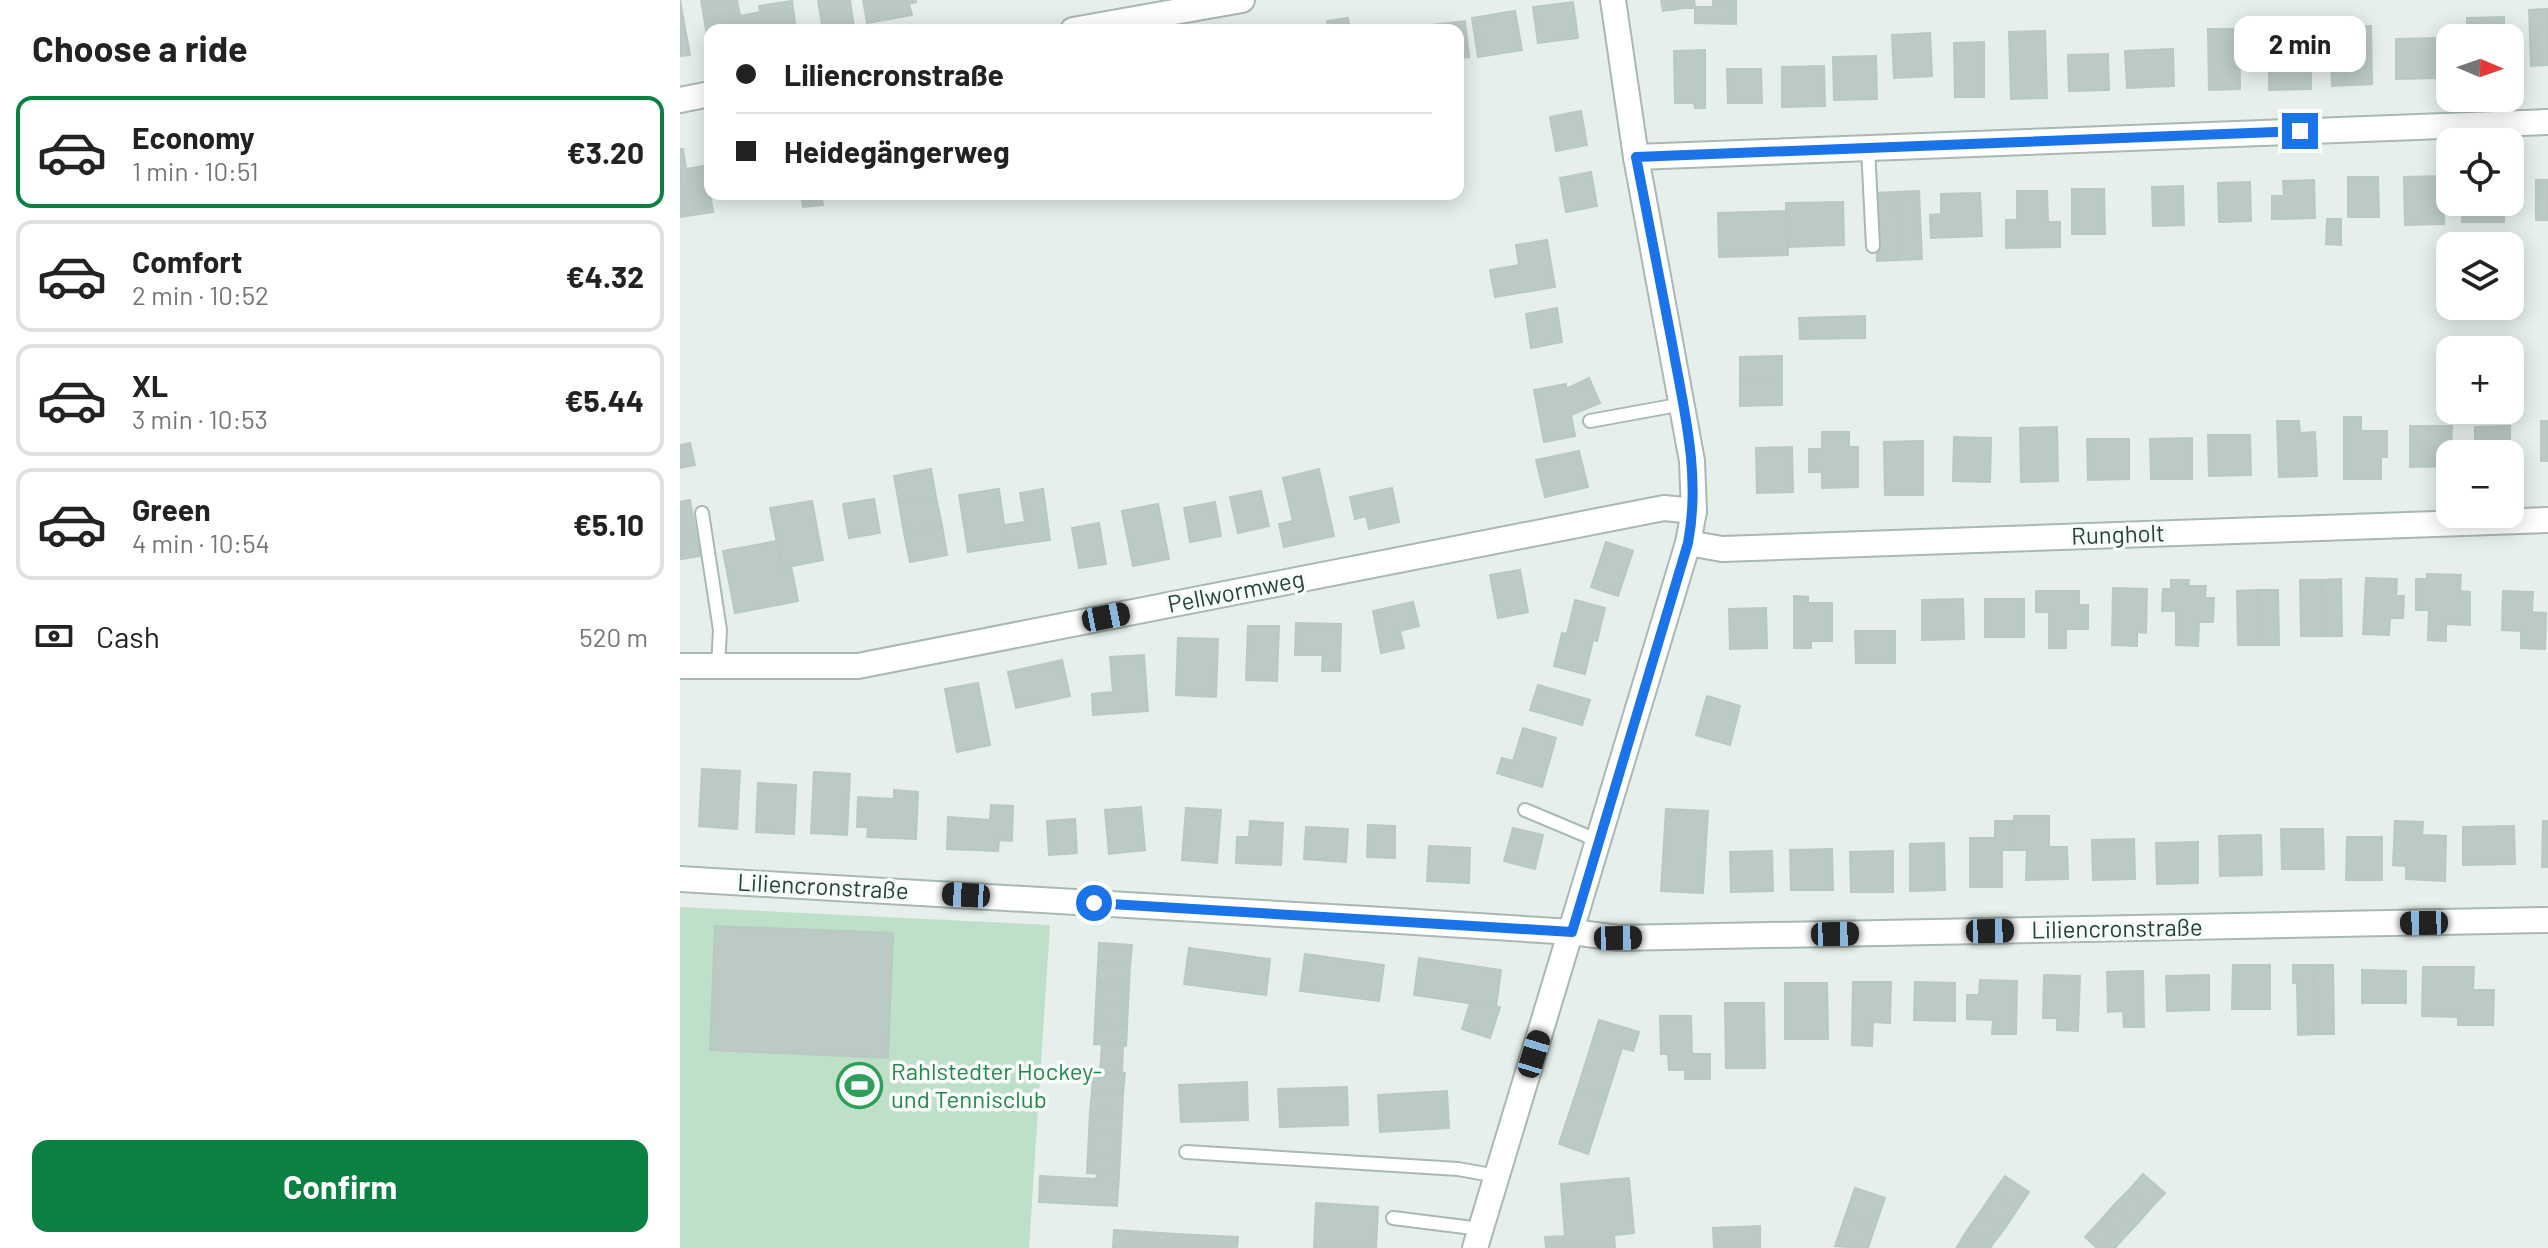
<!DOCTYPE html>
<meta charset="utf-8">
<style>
:root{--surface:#fff;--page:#f6f6f6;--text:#222;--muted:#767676;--line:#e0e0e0;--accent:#0b8043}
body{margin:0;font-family:Barlow,sans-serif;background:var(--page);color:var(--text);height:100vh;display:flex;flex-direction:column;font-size:30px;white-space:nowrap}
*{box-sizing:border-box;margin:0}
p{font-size:26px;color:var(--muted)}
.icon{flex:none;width:44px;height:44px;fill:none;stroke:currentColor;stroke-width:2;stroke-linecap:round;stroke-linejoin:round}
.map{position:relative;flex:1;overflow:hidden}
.details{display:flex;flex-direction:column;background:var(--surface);width:680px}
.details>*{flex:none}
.banner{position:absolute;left:24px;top:24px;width:760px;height:176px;border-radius:16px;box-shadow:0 4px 20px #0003;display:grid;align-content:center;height:176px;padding:0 32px;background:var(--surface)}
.needle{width:52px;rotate:92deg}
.controls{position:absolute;left:1756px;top:24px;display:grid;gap:16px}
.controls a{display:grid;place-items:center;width:88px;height:88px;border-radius:16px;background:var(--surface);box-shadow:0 4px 20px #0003;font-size:40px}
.end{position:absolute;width:36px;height:36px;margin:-18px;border:10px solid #1a73e8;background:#fff;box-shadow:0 0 0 4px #fff}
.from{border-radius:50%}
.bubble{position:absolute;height:56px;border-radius:16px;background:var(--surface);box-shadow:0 4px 20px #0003;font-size:26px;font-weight:700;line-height:56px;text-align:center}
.car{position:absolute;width:24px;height:48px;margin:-24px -12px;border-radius:10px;box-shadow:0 0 6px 2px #0007;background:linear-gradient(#222 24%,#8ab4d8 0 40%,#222 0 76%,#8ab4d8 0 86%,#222 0)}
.banner b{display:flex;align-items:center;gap:28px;height:76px;font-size:30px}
.banner b+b{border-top:2px solid var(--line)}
.banner i{width:20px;height:20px;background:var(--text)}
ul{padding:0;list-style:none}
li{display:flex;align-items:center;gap:24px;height:112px;margin:0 16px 12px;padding:0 16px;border:4px solid var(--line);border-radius:16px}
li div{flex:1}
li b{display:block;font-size:30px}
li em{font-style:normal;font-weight:700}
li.selected{border-color:var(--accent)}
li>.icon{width:72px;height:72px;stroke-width:1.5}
h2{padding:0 32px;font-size:36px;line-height:96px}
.pay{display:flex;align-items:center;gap:20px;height:88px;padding:0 32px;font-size:30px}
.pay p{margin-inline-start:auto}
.primary-button{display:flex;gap:16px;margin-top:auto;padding:16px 32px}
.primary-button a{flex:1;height:92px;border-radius:16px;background:var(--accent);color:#fff;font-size:32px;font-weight:700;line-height:92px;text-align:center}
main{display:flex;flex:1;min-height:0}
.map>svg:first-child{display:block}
.green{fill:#bfe0c8}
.building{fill:#bbcac4;stroke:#b8c9c2;stroke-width:2}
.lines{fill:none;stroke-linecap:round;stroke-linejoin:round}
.service-casing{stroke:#a8b8b2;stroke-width:16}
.minor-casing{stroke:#a8b8b2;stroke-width:28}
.tertiary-casing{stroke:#a8b8b2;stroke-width:28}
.service{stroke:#fff;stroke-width:12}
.minor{stroke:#fff;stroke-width:24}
.tertiary{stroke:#fff;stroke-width:24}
.route{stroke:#1a73e8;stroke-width:10}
.labels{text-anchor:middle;stroke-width:7;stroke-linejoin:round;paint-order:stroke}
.street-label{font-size:24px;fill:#24423a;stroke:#f7fbf9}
.leisure-label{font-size:24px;fill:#27864d;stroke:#f7fbf9;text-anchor:start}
</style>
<main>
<section class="details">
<h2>Choose a ride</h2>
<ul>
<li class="selected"><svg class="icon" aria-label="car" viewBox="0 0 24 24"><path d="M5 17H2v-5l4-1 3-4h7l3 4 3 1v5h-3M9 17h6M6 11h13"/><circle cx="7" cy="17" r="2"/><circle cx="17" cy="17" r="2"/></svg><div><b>Economy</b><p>1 min · 10:51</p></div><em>€3.20</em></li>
<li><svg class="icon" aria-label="car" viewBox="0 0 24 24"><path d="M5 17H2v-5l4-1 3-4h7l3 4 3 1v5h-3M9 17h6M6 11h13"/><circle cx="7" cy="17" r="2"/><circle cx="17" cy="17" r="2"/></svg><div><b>Comfort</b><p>2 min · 10:52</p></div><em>€4.32</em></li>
<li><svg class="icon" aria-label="car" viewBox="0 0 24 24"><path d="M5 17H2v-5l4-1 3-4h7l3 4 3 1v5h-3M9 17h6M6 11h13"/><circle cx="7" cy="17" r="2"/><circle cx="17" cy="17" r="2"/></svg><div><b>XL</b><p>3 min · 10:53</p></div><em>€5.44</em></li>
<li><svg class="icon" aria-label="car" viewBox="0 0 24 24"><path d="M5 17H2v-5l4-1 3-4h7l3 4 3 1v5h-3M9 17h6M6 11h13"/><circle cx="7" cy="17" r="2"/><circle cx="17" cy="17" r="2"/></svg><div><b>Green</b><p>4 min · 10:54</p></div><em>€5.10</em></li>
</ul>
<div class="pay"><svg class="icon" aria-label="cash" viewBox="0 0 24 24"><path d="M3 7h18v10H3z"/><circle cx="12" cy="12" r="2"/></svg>Cash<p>520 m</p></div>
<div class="primary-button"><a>Confirm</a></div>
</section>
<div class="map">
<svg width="1868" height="1248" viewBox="0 0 1868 1248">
<rect width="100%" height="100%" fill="#e6efeb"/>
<!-- green -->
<path class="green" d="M0,907l370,18 -21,323h-349z"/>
<!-- building -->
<path class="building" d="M0,0l10,55 -10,1z
M21,0h36l3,16 10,-2 2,16h-42l-1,17z
M138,0h32l4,28 -31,2z
M183,0h53v2l-7,2 3,11 -45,8z
M981,0h33l1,7 -32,4z
M1033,0h23v24l-41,-1v-16h18z
M112,1l4,29h-44l-2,-16 10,-2 -1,-6z
M893,2l5,36 -40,5 -5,-36z
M1868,9v56l-17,1 -2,-56z
M835,11l7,39 -44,7 -6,-39z
M1824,17v21h-37v-20z
M668,18l2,12h-21l-2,-9z
M785,21l4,36 -11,1v-28h-33v-4z
M1691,26l1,58 -40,2 -2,-59z
M1528,29h31l1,60 -31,1z
M1365,31l2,67 -36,1 -2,-67z
M1250,33l2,43 -38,2 -2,-43z
M1758,38v40l-42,1v-40z
M1304,42v55h-29l-1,-54z
M1493,49l1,37 -47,2 -2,-37z
M1631,49v40l-42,1v-40z
M1025,50v58h-10l-1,-5h-19l-1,-52z
M1428,54l1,36 -40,1 -1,-36z
M1196,56l1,43 -43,1 -1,-43z
M1144,66l1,40 -43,1v-40z
M1047,69h34l1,34h-34z
M901,111l6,34 -31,6 -6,-34z
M0,149h3l3,20 19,-3 8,46 -33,5z
M911,172l6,34 -31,6 -6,-34z
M1763,176l1,48 -39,1 -1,-48z
M1668,177h30l1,40h-31z
M1634,180l1,38 -43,1v-23h12l-1,-15z
M1856,180h12v40h-12z
M1570,182l1,39 -32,1 -1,-39z
M1503,186l1,39 -31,1 -1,-39z
M1392,189h32l1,45h-33z
M1239,191l3,68 -23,1 -3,-68z
M1337,191h30l1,31h12v25l-54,1v-28h11z
M1216,192l3,68 -22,1 -2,-68z
M1300,193l2,43 -51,2 -1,-23 11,-1v-20z
M121,194h20l2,11 -20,2z
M1163,202l1,43 -57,2 -1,-44z
M1783,202h41v20h-42z
M1106,211l2,44 -69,2 -1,-44z
M1647,219h14v26l-15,-1z
M867,240l8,47 -60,10 -5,-27 29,-5 -3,-20z
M877,308l5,34 -31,6 -5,-34z
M1185,316v22l-65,1 -1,-21z
M1102,356v24h-42v-23z
M909,378l11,25 -29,12 4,21 -31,6 -10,-52 32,-6v5z
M1060,380h42v25l-42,1z
M1664,417h17v14h26v26h-6v22h-37z
M1597,421h22l1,12 15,-1 2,44 -38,1z
M1861,421h7v40h-7z
M1730,426h42l-2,40 -40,1z
M1830,426v28h-35v-27z
M1377,427l1,54 -37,1 -1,-54z
M1142,432h27v15h9v40l-36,1v-16h-13v-23h13z
M1528,435h42l1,40 -42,1z
M1274,437l37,1 -1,44 -37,-1z
M1512,438v41h-41l-1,-40z
M1407,439h42v40l-41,1z
M1243,441v54h-38l-1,-53z
M10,443l5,22 -15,3v-23z
M1112,447l1,45 -36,1 -1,-45z
M899,451l9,36 -43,10 -9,-37z
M251,469l5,28 -37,7 -5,-28z
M639,469l15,67 -50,11 -5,-23 14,-3 -10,-43z
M712,488l7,34 -30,7 -3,-13 -11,3 -5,-22z
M319,489l8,57 -39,6 -9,-57z
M363,489l7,51 -43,6 -3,-21 21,-3 -5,-29z
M581,491l8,35 -31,7 -8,-36z
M256,497l6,29 -38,7 -5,-29z
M194,499l6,34 -31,5 -6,-34z
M10,500l10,56 -19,3 -1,-57z
M132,501l11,59 -41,8 -12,-60z
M535,502l6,34 -31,6 -6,-34z
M478,504l11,55 -36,7 -11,-55z
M419,523l7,41 -27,4 -7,-40z
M262,526l5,29 -37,7 -6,-29z
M97,541l5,27 9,-2 7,35 -63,12 -12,-62z
M926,542l27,9 -15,45 -27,-9z
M840,570l8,42 -30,6 -8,-43z
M1747,574l34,1 -1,16 10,1v33l-24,-1v17l-18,-1 1,-30h-13v-31h11z
M1686,578l31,1 -1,17h8l-1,22h-13l-1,17 -26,-1z
M1661,579l1,57h-20l-1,-56z
M1491,580h18l-1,6h18l-1,12h9l-1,24h-14l-1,24 -22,-1v-34h-14l1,-22h8z
M1620,580h21l1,56h-21z
M1433,588l34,1 -1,44 -9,-1v14l-25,-1z
M1577,590h21l1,55h-21z
M1577,590l1,55h-20l-1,-54z
M1356,591h43v14h9v24h-22v19h-17v-36h-13z
M1823,591l30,1 -1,20 14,1 -1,36 -24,-1v-17l-19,-1z
M1114,596l14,1v6h24v38h-21v7h-17z
M1283,599l1,40 -42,1v-40z
M1305,599h39v38h-39z
M895,600l30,8 -8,33 -4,-1 -8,34 -31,-8 8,-33 5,1z
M733,602l6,24 -19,5 4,17 -23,5 -8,-42z
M1086,608l1,40 -37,1 -1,-40z
M616,623l45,1 -1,47h-18l1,-16h-28z
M568,626h31l-2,55 -31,-1z
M1175,631h40v32h-39z
M498,638l40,1 -2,58 -40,-2z
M464,655l4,56 -55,4 -1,-21 21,-2 -3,-35z
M382,660l8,36 -54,12 -8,-36z
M298,683l12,62 -33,7 -12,-63z
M858,685l52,15 -8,25 -52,-15z
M1027,696l33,10 -10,39 -34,-10z
M843,728l33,10 -14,49 -45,-14 5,-15 11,3z
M22,769l38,2 -3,58 -38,-3z
M134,772l36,2 -3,61 -36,-2z
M78,783l38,2 -2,49 -38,-2z
M214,790l24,2 -2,47 -49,-2 1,-10h-11l1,-30 36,2z
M311,805l22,1 -1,35 -13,-1 -1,11 -51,-2 1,-32 42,3z
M461,807l4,43 -36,4 -4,-44z
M506,808l35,2 -4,53 -35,-3z
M986,809l42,2 -5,82 -42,-2z
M1334,816h35v31h18l1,32 -42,1 1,-30h-13z
M395,819l2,34 -28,2 -2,-34z
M570,821l33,2 -2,42 -45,-2 1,-26h12z
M1315,821h18l1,29h-12v37h-32v-49h25z
M1715,821l28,1 -1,13 24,1 -1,45 -39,-2v-13l-13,-1z
M1863,821h5v46h-6z
M688,825l27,1v32l-28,-1z
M1834,826l1,38 -52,1v-38z
M626,827l42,2 -2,33 -42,-3z
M833,828l30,7 -8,34 -31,-8z
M1601,829h42l1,40h-42z
M1581,835l1,40 -42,1 -1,-40z
M1667,837h35v43h-36z
M1454,839l1,40 -42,1 -1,-40z
M1518,842v41l-41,1 -1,-41z
M1264,843l1,47 -35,1v-47z
M749,846l41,2 -1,35 -42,-2z
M1152,849l1,41h-42l-1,-40z
M1092,851l1,40 -42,1 -1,-40z
M1213,851v41h-42l-1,-40z
M35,926l178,7 -5,125 -178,-8z
M419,943l33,2 -2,20 -32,-2z
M509,948l81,11 -4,36 -82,-11z
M625,954l79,11 -5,36 -79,-10z
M739,958l82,12 -5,37 -82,-12z
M418,963l32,2 -1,20 -32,-2z
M1553,965h37v44h-38z
M1613,965h20l1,69 -16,1 -1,-52h-4z
M1633,965h20l1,69h-20z
M1743,967h51l-1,23h21l-1,35h-35v-8l-36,-1z
M1682,970l44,1v32h-44z
M1463,971l1,56h-20l-1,-16 -15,1 -1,-40z
M1364,975l36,1 -2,55 -21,-1v-12h-14z
M1529,975v35l-42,1 -1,-35z
M1300,980l37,1 -1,53h-24l1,-14 -26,-1v-24h12z
M1173,982h38l-1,41 -17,-1 -1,24 -20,-1z
M1235,982l40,1v38l-41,-1z
M417,983l32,2 -1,20 -32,-2z
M1105,983h42l1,56h-43z
M416,1003l32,2 -1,21 -32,-2z
M790,1003l30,4 -10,31 -28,-9z
M1045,1003h39l1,65h-39z
M980,1016h31l1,38h18v25h-25v-9h-16l-1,-16h-7z
M919,1020l40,12 -6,19 -11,-3 -16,51 -29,-9z
M415,1024l32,2 -1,20 -32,-2z
M422,1044l21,1 -1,28 -22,-1z
M413,1071l32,2 -2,21 -31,-2z
M567,1082l1,38 -67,2 -2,-37z
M667,1087l1,38 -68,2 -2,-38z
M897,1090l29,9 -18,55 -29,-10z
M767,1091l2,37 -69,4 -2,-37z
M412,1092l31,2 -1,20 -32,-2z
M410,1112l32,2 -1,21 -32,-2z
M409,1133l32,2 -1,20 -32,-2z
M408,1153l32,2 -1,20 -32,-2z
M417,1174l22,1 -2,31 -78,-4 1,-26 56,3z
M1463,1174l22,19 -15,16 -21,-19z
M1325,1176l24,16 -12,18 -24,-17z
M949,1178l5,55 -20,2 1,13h-69l-1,-11 20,-1 -4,-52z
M1175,1188l30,10 -10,29 -30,-10z
M1449,1190l21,19 -14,16 -22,-20z
M1313,1193l24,17 -12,18 -24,-17z
M636,1203l62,4 -2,41h-62z
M1434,1205l22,20 -15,16 -21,-20z
M1301,1211l24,17 -13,17 -24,-16z
M1165,1217l30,10 -7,21 -33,-2z
M1420,1221l21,20 -6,7h-18l-12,-11z
M1080,1226v22h-46l-1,-20z
M1288,1229l24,16 -1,3 -34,-1z
M434,1230l62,4 -1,14h-62z
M496,1234l62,3 -1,11h-62z"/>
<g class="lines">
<defs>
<path id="service" d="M1188,148l5,98
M910,421l93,-17
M22,513l18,117 -2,36
M845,810l74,31
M506,1152l272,17 39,7
M713,1218l88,11"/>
<path id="minor" d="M393,30l169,-30
M0,100l30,-6
M956,157l912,-35
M1008,543l34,6 826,-29
M0,666h178l806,-158 30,3
M0,879l703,41 189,12 46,6 930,-18"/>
<path id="tertiary" d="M795,1248l213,-705 6,-32 -2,-50 -56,-304 -23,-157"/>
</defs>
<!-- service casing -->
<use href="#service" class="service-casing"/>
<!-- minor casing -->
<use href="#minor" class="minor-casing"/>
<!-- tertiary casing -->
<use href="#tertiary" class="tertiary-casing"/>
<!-- service -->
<use href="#service" class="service"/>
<!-- minor -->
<use href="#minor" class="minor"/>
<!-- tertiary -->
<use href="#tertiary" class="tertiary"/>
</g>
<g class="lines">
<!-- route -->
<path class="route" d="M414,903l478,29 116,-389c13,-68 -4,-132 -16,-200 -12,-62 -24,-124 -36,-186l664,-26"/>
</g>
<!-- icons -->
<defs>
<symbol id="stadium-ring" viewBox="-11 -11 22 22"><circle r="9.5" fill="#f7fbf9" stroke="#2e9e5b" stroke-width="1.5"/><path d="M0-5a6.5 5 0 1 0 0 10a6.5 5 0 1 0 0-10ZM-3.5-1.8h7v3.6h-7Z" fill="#2e9e5b"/></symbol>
</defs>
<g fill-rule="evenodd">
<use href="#stadium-ring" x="154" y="1060" width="51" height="51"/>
</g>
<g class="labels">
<!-- street labels -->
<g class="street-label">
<text transform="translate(1438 535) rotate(-2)" y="8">Rungholt</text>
<text transform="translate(556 592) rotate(-11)" y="8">Pellwormweg</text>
<text transform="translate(143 887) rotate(3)" y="8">Liliencronstraße</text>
<text transform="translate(1437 929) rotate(-1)" y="8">Liliencronstraße</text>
</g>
<!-- leisure labels -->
<g class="leisure-label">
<text x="211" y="1080">Rahlstedter Hockey-<tspan x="211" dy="28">und Tennisclub</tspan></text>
</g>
</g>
</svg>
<div class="controls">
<a><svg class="needle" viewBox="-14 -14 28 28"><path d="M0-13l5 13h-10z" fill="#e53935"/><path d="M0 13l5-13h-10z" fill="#767676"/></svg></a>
<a><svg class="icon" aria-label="locate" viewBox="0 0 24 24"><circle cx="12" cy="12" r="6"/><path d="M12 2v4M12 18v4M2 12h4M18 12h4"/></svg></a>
<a><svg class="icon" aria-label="layers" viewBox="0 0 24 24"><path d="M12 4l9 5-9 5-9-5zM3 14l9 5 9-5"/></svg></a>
<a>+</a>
<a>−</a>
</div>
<i class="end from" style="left:414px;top:903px"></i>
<i class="end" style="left:1620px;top:131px"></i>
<div class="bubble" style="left:1554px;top:16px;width:132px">2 min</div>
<i class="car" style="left:426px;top:617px;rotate:79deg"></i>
<i class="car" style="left:286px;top:895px;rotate:273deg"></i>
<i class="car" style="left:1744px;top:923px;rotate:269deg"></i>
<i class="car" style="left:1310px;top:931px;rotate:89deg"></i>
<i class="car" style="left:1155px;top:934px;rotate:89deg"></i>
<i class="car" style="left:938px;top:938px;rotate:89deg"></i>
<i class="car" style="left:854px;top:1054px;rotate:17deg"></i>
<div class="banner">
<b><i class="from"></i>Liliencronstraße</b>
<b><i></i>Heidegängerweg</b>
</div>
</div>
</main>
